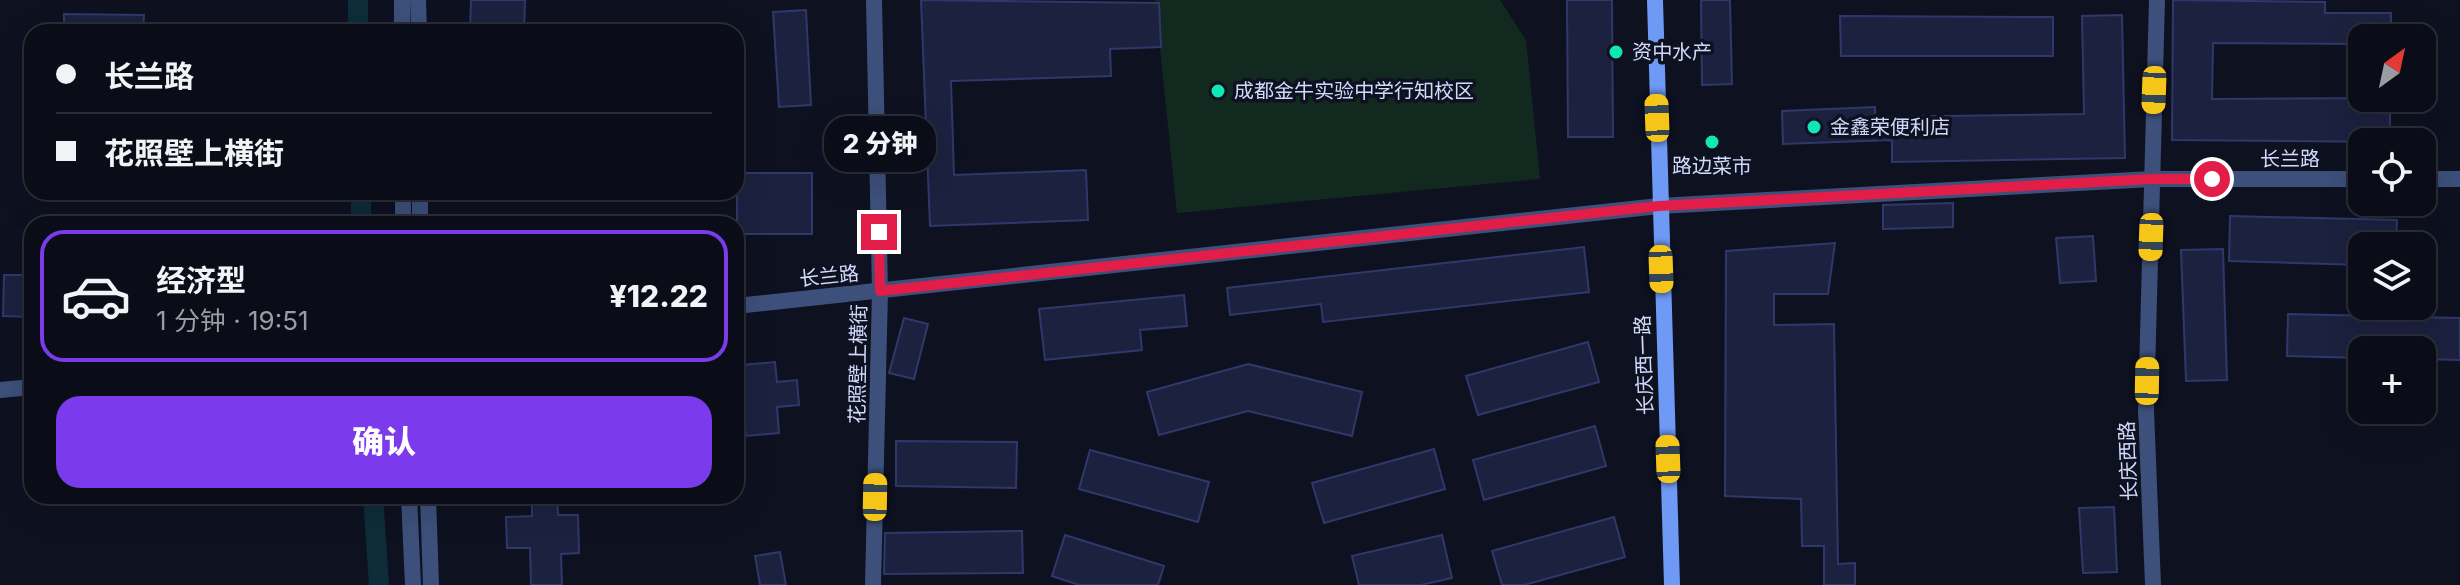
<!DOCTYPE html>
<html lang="zh">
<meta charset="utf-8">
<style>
:root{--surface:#0a0d18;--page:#181b25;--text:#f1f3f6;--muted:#999ca2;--line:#2a2d37;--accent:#7c3aed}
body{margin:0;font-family:Inter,"Noto Sans SC",sans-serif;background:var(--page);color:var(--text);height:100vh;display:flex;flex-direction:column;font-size:30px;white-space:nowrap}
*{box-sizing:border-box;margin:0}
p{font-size:26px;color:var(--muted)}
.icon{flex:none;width:44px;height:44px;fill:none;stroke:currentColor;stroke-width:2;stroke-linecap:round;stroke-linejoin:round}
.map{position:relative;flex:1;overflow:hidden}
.side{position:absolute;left:24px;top:216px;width:720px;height:288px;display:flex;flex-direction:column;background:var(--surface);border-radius:24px;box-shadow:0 8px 32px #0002,0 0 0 2px var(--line)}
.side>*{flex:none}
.guide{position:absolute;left:24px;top:24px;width:720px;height:176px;border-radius:24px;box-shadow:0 8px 32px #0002,0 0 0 2px var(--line);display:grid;align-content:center;height:176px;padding:0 32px;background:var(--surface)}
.needle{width:52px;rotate:33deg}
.tools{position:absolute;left:2348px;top:24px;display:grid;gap:16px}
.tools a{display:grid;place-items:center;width:88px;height:88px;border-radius:16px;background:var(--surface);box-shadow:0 8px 32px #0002,0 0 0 2px var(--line);font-size:40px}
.end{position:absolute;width:36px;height:36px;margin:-18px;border:10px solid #e11d48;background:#fff;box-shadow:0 0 0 4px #fff}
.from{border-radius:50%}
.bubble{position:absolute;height:56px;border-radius:24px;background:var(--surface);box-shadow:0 8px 32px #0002,0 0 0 2px var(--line);font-size:26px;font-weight:800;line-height:56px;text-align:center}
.car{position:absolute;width:24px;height:48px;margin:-24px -12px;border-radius:10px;box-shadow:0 0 6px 2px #0007;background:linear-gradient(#f5c518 24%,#345 0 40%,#f5c518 0 76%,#345 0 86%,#f5c518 0)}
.guide b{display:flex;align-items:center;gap:28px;height:76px;font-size:30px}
.guide b+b{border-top:2px solid var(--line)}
.guide i{width:20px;height:20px;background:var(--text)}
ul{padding:14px 0 0;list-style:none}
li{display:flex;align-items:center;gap:24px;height:132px;margin:0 16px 12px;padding:0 16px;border:4px solid transparent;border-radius:24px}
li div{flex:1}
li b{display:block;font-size:30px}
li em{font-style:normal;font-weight:800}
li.active{border-color:var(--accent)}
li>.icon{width:72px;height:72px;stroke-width:1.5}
.button{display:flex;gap:16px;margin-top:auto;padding:16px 32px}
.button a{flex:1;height:92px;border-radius:24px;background:var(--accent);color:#fff;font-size:32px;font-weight:800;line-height:92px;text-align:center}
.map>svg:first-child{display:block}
.green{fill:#122920}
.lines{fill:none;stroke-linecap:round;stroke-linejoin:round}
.canal{stroke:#0d2d3a;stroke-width:20}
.building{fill:#1c213f;stroke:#2f386a;stroke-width:2}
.minor{stroke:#3d507b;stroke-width:16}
.tertiary{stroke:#3d507b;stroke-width:16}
.secondary{stroke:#6e99f5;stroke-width:16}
.route{stroke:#e11d48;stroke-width:10}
.poi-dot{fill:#10e8b4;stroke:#0e1120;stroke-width:3}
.labels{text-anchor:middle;stroke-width:7;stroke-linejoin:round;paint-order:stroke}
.poi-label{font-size:20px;fill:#d0dafc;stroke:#0e1120;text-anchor:start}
.street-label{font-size:20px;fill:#d0dafc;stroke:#0e1120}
</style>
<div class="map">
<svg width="2460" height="585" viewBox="0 0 2460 585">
<rect width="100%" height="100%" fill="#0e1120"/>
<!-- green -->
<path class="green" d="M1155,0h345l26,40 14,139 -363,34z"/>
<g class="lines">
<!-- canal -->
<path class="canal" d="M358,0v32
M361,192v32
M373,496l6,89"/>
</g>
<!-- building -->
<path class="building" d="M471,0h54l-1,32h-54z
M921,0l238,3 2,44 -51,2 1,27 -160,5 3,94 132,-5 2,50 -158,6z
M1567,0h45l1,137h-45z
M1701,0h29l2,84 -30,1z
M2173,0l152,2v11h66v25h-29v6l-149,-1 -1,56 178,-1v44l-218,-2z
M806,10l5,95 -32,2 -6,-95z
M64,14l80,1 -1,17h-79z
M2122,15l3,143 -233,4v-22l-109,4 -1,-33 93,-4v10l209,-3 -2,-98z
M1840,16l213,1v39h-212z
M737,173h75v61h-75z
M1953,203v24l-70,2v-24z
M2230,216l167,4 -1,26h-34v19l-133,-4z
M2093,236l3,45 -36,2 -4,-45z
M1835,243l-7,51h-54v31l60,-1 4,240 17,-1v22h-31v-39h-22l-1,-47 -76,-3 1,-245z
M1584,247l5,45 -266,30 -2,-18 -91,11 -3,-27z
M2223,249l4,131 -41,1 -5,-131z
M4,275h28v42l-29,-1z
M1184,295l3,31 -47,4 2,20 -97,10 -6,-51z
M2288,314l172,4v42l-38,-1v-9h-60v8l-75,-2z
M904,318l24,6 -14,55 -25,-6z
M1588,342l11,40 -121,33 -12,-39z
M775,362l2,20 20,-2 2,25 -22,2 2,26 -33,3 -3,-27h-7v-23l8,-1 -2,-20z
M1248,364l114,28 -10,44 -104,-25 -89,24 -12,-43z
M1595,426l11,40 -122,34 -11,-40z
M896,441l121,1 -1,46 -120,-2z
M1434,449l11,40 -121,34 -12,-40z
M1090,450l119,32 -11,40 -119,-33z
M532,496h25l1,19h20l1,38 -18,1 1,31h-31l-1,-37h-23l-1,-31 26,-1z
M2114,507l3,65 -34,1 -4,-65z
M1614,517l11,40 -101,28h-22l-10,-34z
M1022,531l1,42 -139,1 1,-41z
M1065,535l99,31 -6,19h-79l-27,-9z
M1442,535l10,43 -31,7h-62l-7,-29z
M780,552l6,33h-26l-5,-29z"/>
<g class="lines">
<!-- minor -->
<path class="minor" d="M873,585l7,-294 -6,-291
M2153,585l-7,-175 11,-410"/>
<!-- tertiary -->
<path class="tertiary" d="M402,0v32
M418,0l1,32
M2422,179h38
M403,192v32
M420,192v32
M736,306l923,-100 493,-27h210
M0,390l32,-3
M409,496l4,89
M428,496l3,89"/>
<!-- secondary -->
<path class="secondary" d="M1655,0l17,585"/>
</g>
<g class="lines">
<!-- route -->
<path class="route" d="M879,232l1,59 779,-85 493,-27h60"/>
</g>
<!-- markers -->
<g class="poi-dot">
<circle cx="1616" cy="52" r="8"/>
<circle cx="1218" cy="91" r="8"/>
<circle cx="1814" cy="127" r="8"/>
<circle cx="1712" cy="142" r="8"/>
</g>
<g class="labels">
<!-- poi labels -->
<g class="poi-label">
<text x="1632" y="59">资中水产</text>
<text x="1234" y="98">成都金牛实验中学行知校区</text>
<text x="1830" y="134">金鑫荣便利店</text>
<text x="1712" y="173" text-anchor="middle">路边菜市</text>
</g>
<!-- street labels -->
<g class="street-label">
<text x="2290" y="166">长兰路</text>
<text transform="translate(829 276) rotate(-6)" y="7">长兰路</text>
<text transform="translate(858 364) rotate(-89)" y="7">花照壁上横街</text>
<text transform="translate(1644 365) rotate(-92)" y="7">长庆西一路</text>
<text transform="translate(2128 461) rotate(-92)" y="7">长庆西路</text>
</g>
</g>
</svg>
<div class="tools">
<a><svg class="needle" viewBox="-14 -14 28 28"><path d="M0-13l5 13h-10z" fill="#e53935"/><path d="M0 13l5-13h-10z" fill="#999ca2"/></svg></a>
<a><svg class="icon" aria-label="locate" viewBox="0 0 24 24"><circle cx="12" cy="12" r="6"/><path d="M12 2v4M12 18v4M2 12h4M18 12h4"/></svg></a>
<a><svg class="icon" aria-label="layers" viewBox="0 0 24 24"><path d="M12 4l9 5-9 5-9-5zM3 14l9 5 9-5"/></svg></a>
<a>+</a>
</div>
<i class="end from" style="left:2212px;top:179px"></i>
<i class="end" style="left:879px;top:232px"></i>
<div class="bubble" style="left:824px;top:116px;width:112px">2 分钟</div>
<i class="car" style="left:2154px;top:90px;rotate:182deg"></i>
<i class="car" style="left:1657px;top:118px;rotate:358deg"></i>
<i class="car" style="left:2151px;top:237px;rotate:182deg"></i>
<i class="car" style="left:1661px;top:269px;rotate:178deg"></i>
<i class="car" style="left:2147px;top:381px;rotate:1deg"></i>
<i class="car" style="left:1668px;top:459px;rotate:358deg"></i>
<i class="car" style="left:875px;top:497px;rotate:1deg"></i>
<div class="guide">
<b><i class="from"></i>长兰路</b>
<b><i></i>花照壁上横街</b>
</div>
<section class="side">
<ul>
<li class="active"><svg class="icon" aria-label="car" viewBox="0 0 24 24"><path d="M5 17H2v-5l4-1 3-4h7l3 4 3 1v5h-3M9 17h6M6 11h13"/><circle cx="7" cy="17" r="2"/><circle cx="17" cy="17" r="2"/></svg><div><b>经济型</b><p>1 分钟 · 19:51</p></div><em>¥12.22</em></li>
</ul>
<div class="button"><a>确认</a></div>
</section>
</div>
